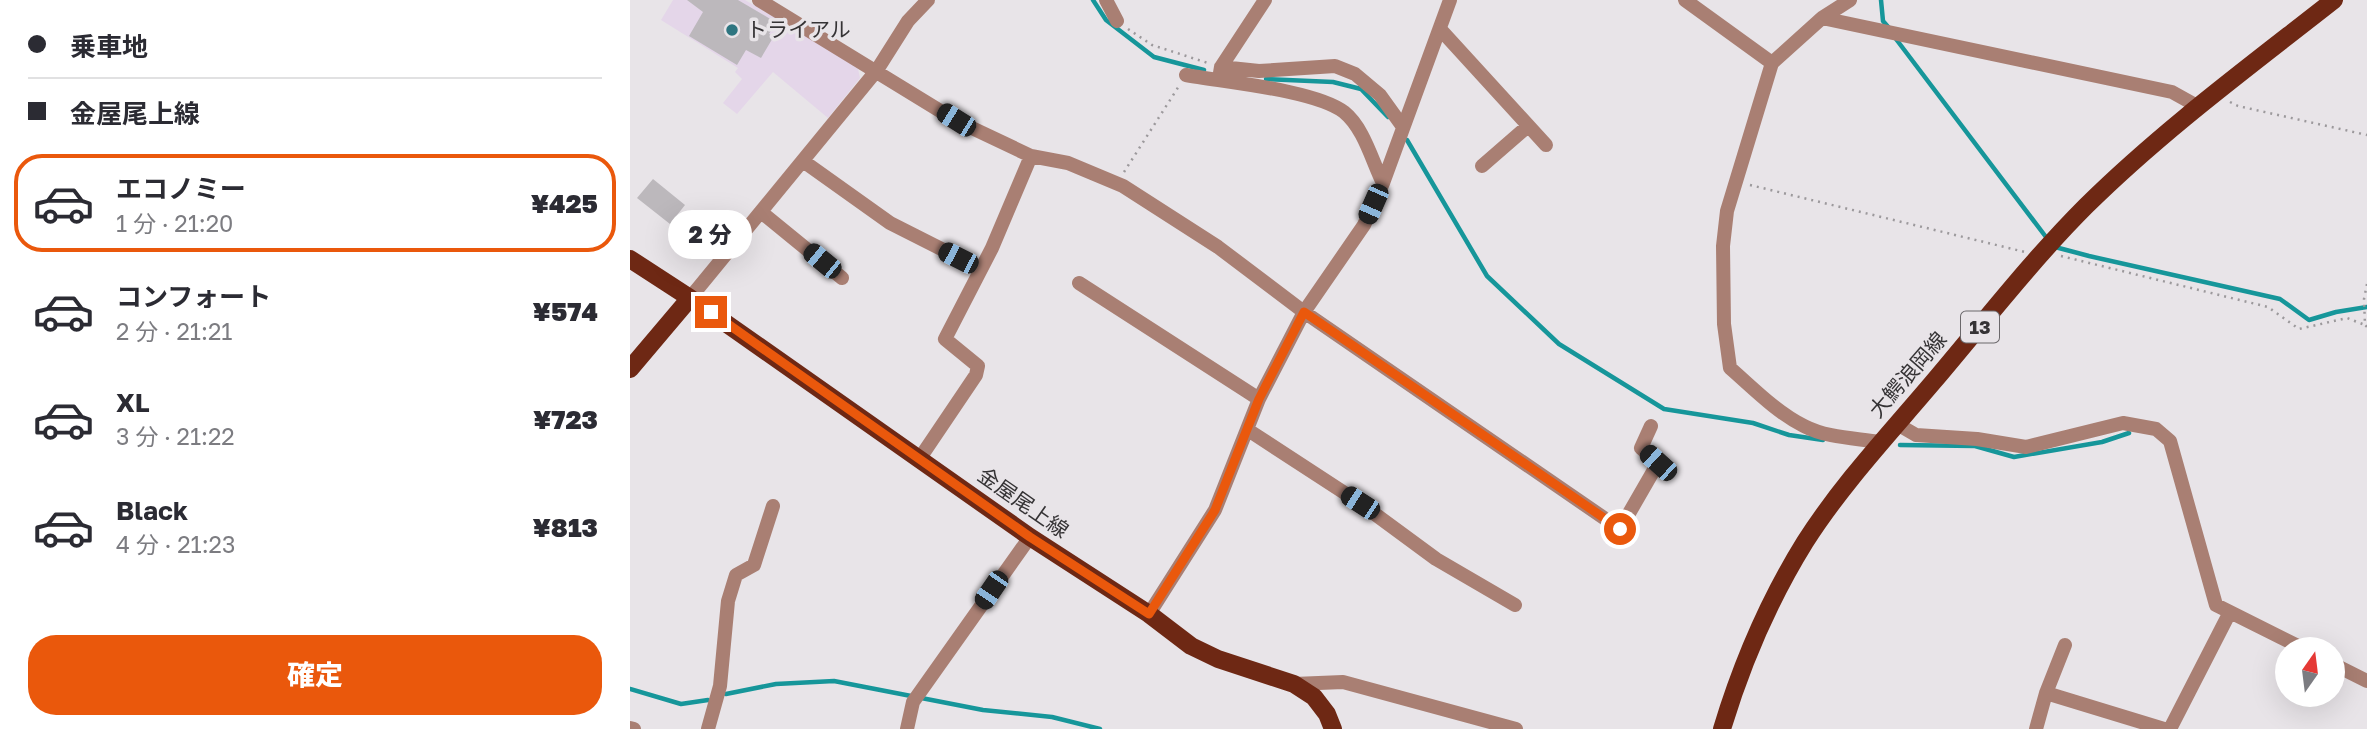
<!DOCTYPE html>
<html lang="ja">
<meta charset="utf-8">
<style>
:root{--surface:#fff;--page:#f2f2f3;--text:#2b2b33;--muted:#7c7c81;--line:#e1e1e2;--accent:#ea580c}
body{margin:0;font-family:"Golos Text","Noto Sans JP",sans-serif;background:var(--page);color:var(--text);height:100vh;display:flex;flex-direction:column;font-size:26px;white-space:nowrap}
*{box-sizing:border-box;margin:0}
p{font-size:23px;color:var(--muted)}
.icon{flex:none;width:38px;height:38px;fill:none;stroke:currentColor;stroke-width:2;stroke-linecap:round;stroke-linejoin:round}
.map{position:relative;flex:1;overflow:hidden}
.details{display:flex;flex-direction:column;background:var(--surface);width:630px}
.details>*{flex:none}
.hud{display:grid;align-content:center;height:154px;padding:0 28px;background:var(--surface)}
.needle{width:46px;rotate:14deg}
.buttons{position:absolute;left:1645px;top:637px;display:grid;gap:14px}
.buttons a{display:grid;place-items:center;width:70px;height:70px;border-radius:50%;background:var(--surface);box-shadow:0 7px 28px #0002;font-size:35px}
.end{position:absolute;width:32px;height:32px;margin:-16px;border:9px solid #ea580c;background:#fff;box-shadow:0 0 0 4px #fff}
.from{border-radius:50%}
.bubble{position:absolute;height:49px;border-radius:24px;background:var(--surface);box-shadow:0 7px 28px #0002;font-size:23px;font-weight:800;line-height:49px;text-align:center}
.car{position:absolute;width:21px;height:42px;margin:-21px -10px;border-radius:9px;box-shadow:0 0 5px 2px #0007;background:linear-gradient(#222 24%,#8ab4d8 0 40%,#222 0 76%,#8ab4d8 0 86%,#222 0)}
.hud b{display:flex;align-items:center;gap:24px;height:66px;font-size:26px}
.hud b+b{border-top:2px solid var(--line)}
.hud i{width:18px;height:18px;background:var(--text)}
ul{padding:0;list-style:none}
li{display:flex;align-items:center;gap:21px;height:98px;margin:0 14px 10px;padding:0 14px;border:4px solid transparent;border-radius:28px}
li div{flex:1}
li b{display:block;font-size:26px}
li em{font-style:normal;font-weight:800}
li.on{border-color:var(--accent)}
li>.icon{width:63px;height:63px;stroke-width:1.5}
.cta{display:flex;gap:14px;margin-top:auto;padding:14px 28px}
.cta a{flex:1;height:80px;border-radius:28px;background:var(--accent);color:#fff;font-size:28px;font-weight:800;line-height:80px;text-align:center}
main{display:flex;flex:1;min-height:0}
.map>svg:first-child{display:block}
.commercial{fill:#e4d6e9}
.lines{fill:none;stroke-linecap:round;stroke-linejoin:round}
.stream{stroke:#16969a;stroke-width:4.5}
.building{fill:#bcb8bc}
.path{stroke:#9c999c;stroke-width:2.5;stroke-dasharray:2 5;stroke-linecap:butt}
.minor{stroke:#a97f73;stroke-width:14}
.major{stroke:#6e2814;stroke-width:18}
.route{stroke:#ea580c;stroke-width:9}
.poi-dot{fill:#2e7580;stroke:#e8e4e8;stroke-width:2.5}
.labels{text-anchor:middle;stroke-width:7;stroke-linejoin:round;paint-order:stroke}
.shield{fill:#e8e4e8;stroke:#6b686b;stroke-width:2}
.shield-label{font-size:19px;font-weight:bold;fill:#353335}
.poi-label{font-size:21px;fill:#353335;stroke:#e8e4e8;text-anchor:start}
.street-label{font-size:21px;fill:#353335;stroke:#e8e4e8}
</style>
<main>
<section class="details">
<div class="hud">
<b><i class="from"></i>乗車地</b>
<b><i></i>金屋尾上線</b>
</div>
<ul>
<li class="on"><svg class="icon" aria-label="car" viewBox="0 0 24 24"><path d="M5 17H2v-5l4-1 3-4h7l3 4 3 1v5h-3M9 17h6M6 11h13"/><circle cx="7" cy="17" r="2"/><circle cx="17" cy="17" r="2"/></svg><div><b>エコノミー</b><p>1 分 · 21:20</p></div><em>¥425</em></li>
<li><svg class="icon" aria-label="car" viewBox="0 0 24 24"><path d="M5 17H2v-5l4-1 3-4h7l3 4 3 1v5h-3M9 17h6M6 11h13"/><circle cx="7" cy="17" r="2"/><circle cx="17" cy="17" r="2"/></svg><div><b>コンフォート</b><p>2 分 · 21:21</p></div><em>¥574</em></li>
<li><svg class="icon" aria-label="car" viewBox="0 0 24 24"><path d="M5 17H2v-5l4-1 3-4h7l3 4 3 1v5h-3M9 17h6M6 11h13"/><circle cx="7" cy="17" r="2"/><circle cx="17" cy="17" r="2"/></svg><div><b>XL</b><p>3 分 · 21:22</p></div><em>¥723</em></li>
<li><svg class="icon" aria-label="car" viewBox="0 0 24 24"><path d="M5 17H2v-5l4-1 3-4h7l3 4 3 1v5h-3M9 17h6M6 11h13"/><circle cx="7" cy="17" r="2"/><circle cx="17" cy="17" r="2"/></svg><div><b>Black</b><p>4 分 · 21:23</p></div><em>¥813</em></li>
</ul>
<div class="cta"><a>確定</a></div>
</section>
<div class="map">
<svg width="1737" height="729" viewBox="0 0 1737 729">
<rect width="100%" height="100%" fill="#e8e4e8"/>
<!-- commercial -->
<path class="commercial" d="M43,0h72l103,61 10,8 2,9 -32,40 -55,-46 -36,42 -14,-11 19,-24 -7,-7 3,-4 -77,-48z"/>
<g class="lines">
<!-- stream -->
<path class="stream" d="M463,0l13,20 48,37 50,13
M1251,0l2,21 6,7
M1266,39l153,202
M636,79l67,3 28,7 27,28
M777,140l80,136 72,68 105,65 89,14 36,12 34,5
M1425,247l34,9 191,43 29,21 27,-8 31,-5
M1270,445l75,1 39,11 88,-15 27,-9
M0,689l51,15 27,-4
M96,694l50,-10 58,-3 149,29 69,7 48,12"/>
</g>
<!-- building -->
<path class="building" d="M57,0h51l34,20 -2,5 3,2 -4,7 5,2 -13,22 -15,-8 -9,15 -48,-29 14,-24z
M23,179l32,26 -15,19 -33,-26z"/>
<g class="lines">
<!-- path -->
<path class="path" d="M498,29l24,16 56,18
M1600,102l8,4 129,29
M494,172l55,-86
M1120,185l275,67
M1431,256l207,51 31,22 48,-11 18,7
M1737,284l-3,15 1,26 2,2"/>
<!-- minor -->
<path class="minor" d="M129,0l196,120 76,36 37,7 55,23 95,61 86,65 316,217 38,-66 -17,-15 10,-22
M476,0l11,21
M1055,0l87,63
M1192,18l28,-18
M810,29l106,116
M591,67l38,4 76,-5 20,8 25,21 23,32
M590,73l1,-6 44,-67
M556,75c38,7 129,15 158,37 20,16 28,49 39,71
M173,161l87,62 91,46
M852,166l46,-40
M131,212l81,66
M449,283l180,116
M60,298l187,-228 31,-49 20,-21
M1267,424l19,11 61,4 49,8 97,-24 33,6 14,12 46,164 88,44
M618,430l112,73 76,56 79,46
M1250,442c-25,-4 -53,-4 -76,-16 -28,-14 -51,-38 -74,-58l-6,-44 -1,-78 4,-35 45,-148 50,-45 350,74 27,15
M290,458l56,-83 2,-9 -33,-27 47,-91 39,-92
M519,614l66,-104 44,-111 45,-87 60,-87 19,-42 67,-183
M1703,664l34,17
M664,684l49,-2 173,47
M1416,693l118,36
M0,728l4,1
M78,729l12,-43 8,-85 8,-26 18,-10 19,-59
M277,729l6,-27 117,-165
M1406,729l10,-36 19,-48
M1540,729l60,-117"/>
<!-- major -->
<path class="major" d="M0,259l60,39 340,239 119,77 42,32 27,13 76,25 20,13 13,17 6,15
M0,369l60,-71
M1092,729c20,-66 47,-129 83,-187 37,-58 85,-109 129,-161 50,-59 98,-121 152,-175 77,-76 164,-140 248,-206"/>
</g>
<g class="lines">
<!-- route -->
<path class="route" d="M81,312l319,225 119,77 66,-104 44,-111 45,-87 316,217"/>
</g>
<!-- markers -->
<circle class="poi-dot" cx="102" cy="30" r="7"/>
<g class="labels">
<!-- shield labels -->
<rect class="shield" x="1331" y="311.5" width="38" height="31" rx="5"/>
<g class="shield-label">
<text x="1350" y="334">13</text>
</g>
<!-- poi labels -->
<g class="poi-label">
<text x="116" y="37">トライアル</text>
</g>
<!-- street labels -->
<g class="street-label">
<text transform="translate(1278 375) rotate(-49)" y="7">大鰐浪岡線</text>
<text transform="translate(393 503) rotate(35)" y="7">金屋尾上線</text>
</g>
</g>
</svg>
<div class="buttons">
<a><svg class="needle" viewBox="-14 -14 28 28"><path d="M0-13l5 13h-10z" fill="#e53935"/><path d="M0 13l5-13h-10z" fill="#7c7c81"/></svg></a>
</div>
<i class="end from" style="left:990px;top:529px"></i>
<i class="end" style="left:81px;top:312px"></i>
<div class="bubble" style="left:38px;top:210px;width:84px">2 分</div>
<i class="car" style="left:326px;top:120px;rotate:302deg"></i>
<i class="car" style="left:743px;top:204px;rotate:204deg"></i>
<i class="car" style="left:328px;top:258px;rotate:297deg"></i>
<i class="car" style="left:192px;top:261px;rotate:309deg"></i>
<i class="car" style="left:1028px;top:463px;rotate:312deg"></i>
<i class="car" style="left:730px;top:503px;rotate:303deg"></i>
<i class="car" style="left:361px;top:590px;rotate:214deg"></i>
</div>
</main>
